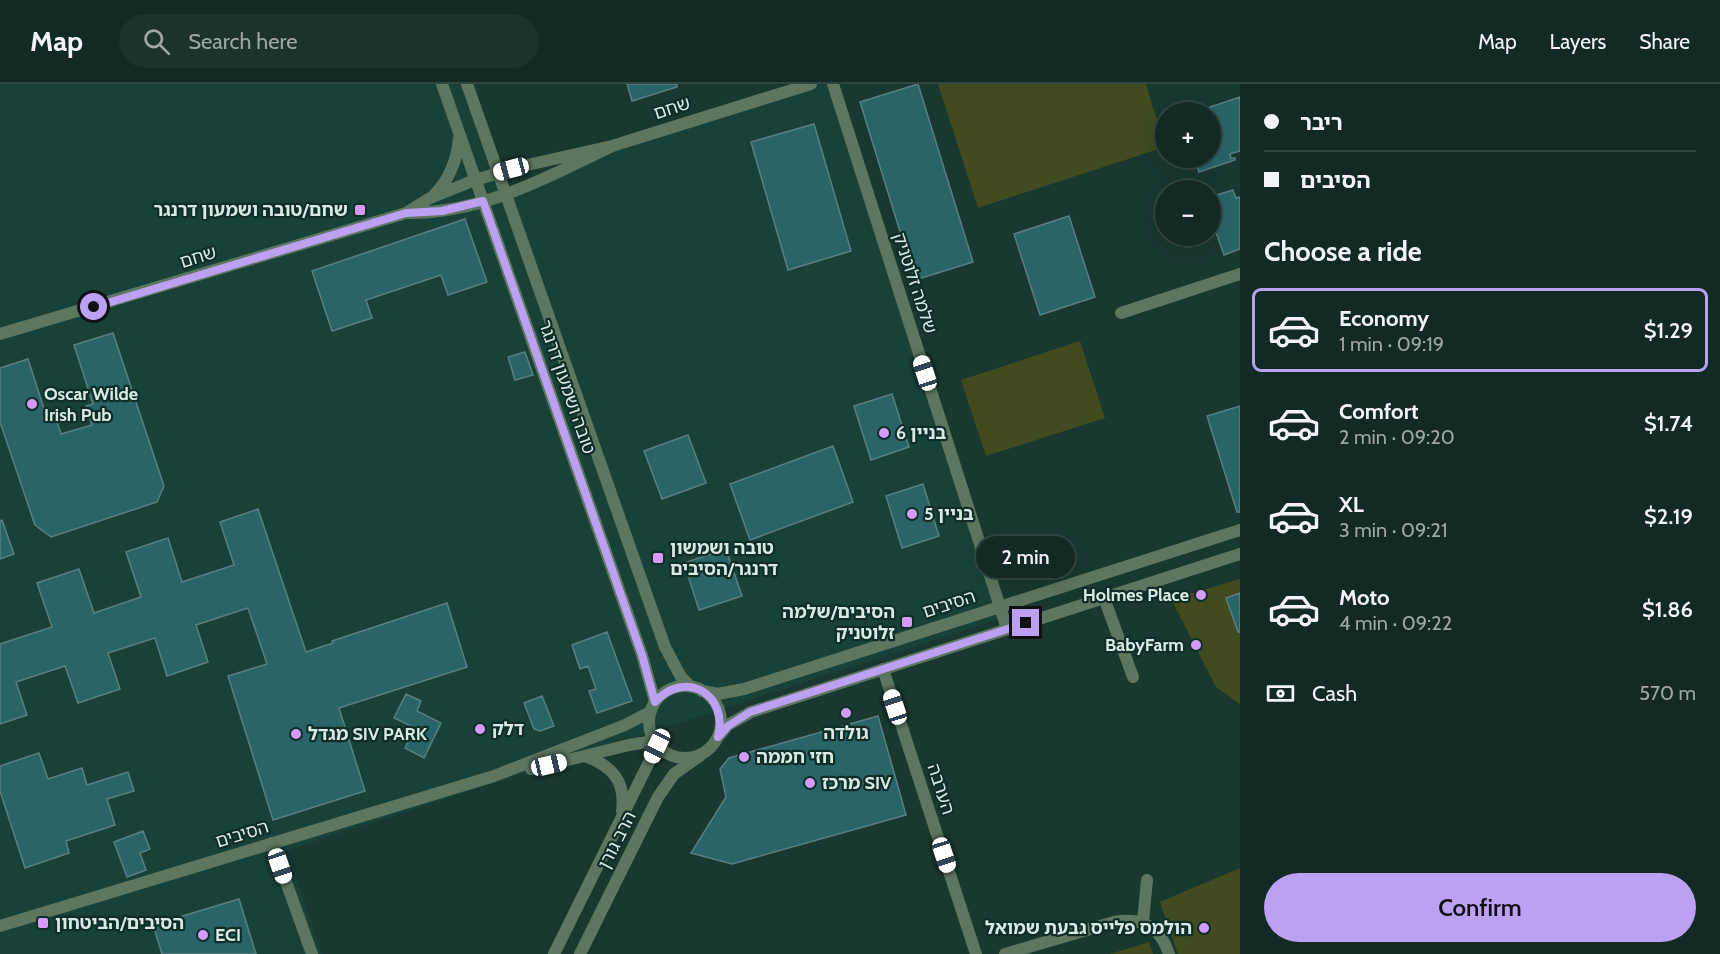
<!DOCTYPE html>
<meta charset="utf-8">
<style>
:root{--surface:#132a24;--page:#1c322c;--text:#f1f3f6;--muted:#9da7a6;--line:#324641;--accent:#bca0f2}
body{margin:0;font-family:Cabin,"Noto Sans Hebrew",sans-serif;background:var(--page);color:var(--text);height:100vh;display:flex;flex-direction:column;font-size:22px;white-space:nowrap}
*{box-sizing:border-box;margin:0}
p{font-size:20px;color:var(--muted)}
.icon{flex:none;width:33px;height:33px;fill:none;stroke:currentColor;stroke-width:2;stroke-linecap:round;stroke-linejoin:round}
.map{position:relative;flex:1;overflow:hidden}
.details{display:flex;flex-direction:column;background:var(--surface);width:480px}
.details>*{flex:none}
.banner{display:grid;align-content:center;height:132px;padding:0 24px;background:var(--surface)}
.controls{position:absolute;left:1155px;top:18px;display:grid;gap:12px}
.controls a{display:grid;place-items:center;width:66px;height:66px;border-radius:50%;background:var(--surface);box-shadow:0 6px 24px #0002,0 0 0 2px var(--line);font-size:30px}
.end{position:absolute;width:27px;height:27px;margin:-14px;border:8px solid #bca0f2;background:#111;box-shadow:0 0 0 3px #111}
.from{border-radius:50%}
.bubble{position:absolute;height:42px;border-radius:21px;background:var(--surface);box-shadow:0 6px 24px #0002,0 0 0 2px var(--line);font-size:20px;font-weight:600;line-height:42px;text-align:center}
.car{position:absolute;width:18px;height:36px;margin:-18px -9px;border-radius:8px;box-shadow:0 0 4px 2px #0007;background:linear-gradient(#fff 24%,#345 0 40%,#fff 0 76%,#345 0 86%,#fff 0)}
.banner b{display:flex;align-items:center;gap:21px;height:57px;font-size:22px}
.banner b+b{border-top:2px solid var(--line)}
.banner i{width:15px;height:15px;background:var(--text)}
ul{padding:0;list-style:none}
li{display:flex;align-items:center;gap:18px;height:84px;margin:0 12px 9px;padding:0 12px;border:3px solid transparent;border-radius:9px}
li div{flex:1}
li b{display:block;font-size:22px}
li em{font-style:normal;font-weight:600}
li.on{border-color:var(--accent)}
li>.icon{width:54px;height:54px;stroke-width:1.5}
h2{padding:0 24px;font-size:27px;line-height:72px}
.pay{display:flex;align-items:center;gap:15px;height:66px;padding:0 24px;font-size:22px}
.pay p{margin-inline-start:auto}
.primary-button{display:flex;gap:12px;margin-top:auto;padding:12px 24px}
.primary-button a{flex:1;height:69px;border-radius:36px;background:var(--accent);color:#111;font-size:24px;font-weight:600;line-height:69px;text-align:center}
header{display:flex;align-items:center;gap:36px;box-sizing:border-box;height:84px;padding:0 30px;background:var(--surface);border-bottom:2px solid var(--line)}
header strong{font-size:28px}
nav{display:flex;gap:33px;margin-inline-start:auto;font-size:21px}
.search{width:420px;height:54px;background:var(--page);display:flex;align-items:center;gap:15px;box-sizing:border-box;padding:0 21px;border-radius:33px;color:var(--muted);font-size:22px}
main{display:flex;flex:1;min-height:0}
.map>svg:first-child{display:block}
.built{fill:#184238}
.green{fill:#414b1f}
.building{fill:#296469;stroke:#5b7e81;stroke-width:1.5}
.lines{fill:none;stroke-linecap:round;stroke-linejoin:round}
.minor{stroke:#5d765f;stroke-width:12}
.tertiary{stroke:#5d765f;stroke-width:12}
.route{stroke:#bca0f2;stroke-width:8}
.poi-dot{fill:#d69bfa;stroke:#0f2e27;stroke-width:2}
.labels{text-anchor:middle;stroke-width:4.5;stroke-linejoin:round;paint-order:stroke}
.street-label{font-size:18px;fill:#d9eae5;stroke:#0f2e27}
.poi-label{font-size:18px;font-weight:bold;fill:#d9eae5;stroke:#0f2e27;text-anchor:start}
</style>
<header>
<strong>Map</strong>
<div class="search"><svg class="icon" aria-label="search" viewBox="0 0 24 24"><circle cx="10" cy="10" r="6"/><path d="M15 15l6 6"/></svg>Search here</div>
<nav><a>Map</a><a>Layers</a><a>Share</a></nav>
</header>
<main>
<div class="map">
<svg width="1240" height="870" viewBox="0 0 1240 870">
<rect width="100%" height="100%" fill="#193830"/>
<!-- built -->
<path class="built" d="M0,0h467l34,105 312,-105h20l170,534 -715,232 34,104h-322z"/>
<!-- green -->
<path class="green" d="M938,0h208l19,63 -187,61z
M1080,257l25,77 -119,38 -25,-76z
M1240,495v125l-24,-17 -45,-88z
M1240,784v86h-62l-18,-52z
M1149,858l4,12h-43z"/>
<!-- building -->
<path class="building" d="M627,0h50v3l-45,14z
M918,0l55,178 -58,18 -55,-178z
M1240,13v54l-10,3 1,4h4v2l-36,12 -5,-14h16v-51z
M814,40l37,127 -63,19 -37,-128z
M1233,106l3,8 4,-1v52l-16,6 -14,-40v-18z
M1069,132l26,81 -55,18 -26,-81z
M465,135l22,63 -39,13 -7,-20 -75,25 6,18 -40,13 -20,-60z
M113,249l51,153 -7,16 -106,35 -16,-12 -35,-103v-54l28,-9 19,59 8,-2 6,18 7,-2 24,-7 -6,-19 7,-2 -19,-59z
M525,268l8,23 -18,5 -7,-23z
M892,310l17,53 -38,13 -17,-54z
M1240,322v106h-3l-30,-96z
M688,351l18,48 -44,16 -18,-48z
M833,362l20,56 -103,38 -20,-56z
M923,400l16,52 -37,12 -16,-52z
M258,425l48,143 27,-9 -1,-2 115,-38 20,64 -128,41 26,83 -92,29 -45,-144 39,-12 -19,-56 -52,17 12,37 -41,14 -12,-38 -47,15 12,36 -42,14 -13,-37 -49,16 11,33 -27,9v-80l52,-17 -15,-44 42,-14 15,44 47,-16 -15,-45 42,-14 14,44 52,-17 -14,-43z
M2,436l12,34 -14,5v-38z
M726,465l16,47 -43,14 -15,-47z
M1240,509v39h-2l-12,-34z
M607,548l25,69 -35,12 -8,-22 7,-2 -8,-23 -8,3 -8,-24z
M406,610l15,7 -4,10 24,12 -17,35 -19,-10 10,-20 -21,-10z
M542,612l12,30 -14,5 -6,-2 -10,-26z
M878,632l28,99 -174,49 -41,-11 35,-56 -6,-28 9,-11z
M39,669l9,26 34,-11 5,17 41,-13 6,19 -27,8 8,26 -49,16 3,12 -44,15 -25,-77v-25z
M143,747l7,18 -10,4 6,17 -19,7 -13,-35z
M239,815l17,55h-94l-9,-29z"/>
<g class="lines">
<!-- minor -->
<path class="minor" d="M833,0l174,545
M1121,229l119,-39
M1104,514l29,79
M883,585l93,285
M272,759l40,111
M1143,837l4,-41
M1005,870l109,-32c27,-5 46,4 55,32"/>
<!-- tertiary -->
<path class="tertiary" d="M442,0l200,571 13,47
M467,0l198,563 16,30 10,10
M434,111c16,-16 23,-35 25,-57
M406,129l24,-15 45,-18 48,-14 89,-20 199,-62
M0,250l406,-121c74,1 141,-35 206,-67
M649 638a36 36 0 1 1 72 0a36 36 0 1 1-72 0Z
M702,607l16,3 26,-5 496,-159
M718,653l10,-12 23,-13 489,-158
M585,672c27,10 41,25 37,55
M531,685l98,-24 25,-4
M0,842l494,-150 131,-51 25,-13
M554,870l103,-208
M580,870l78,-157 16,-23 27,-19"/>
</g>
<g class="lines">
<!-- route -->
<path class="route" d="M94,223l312,-94 36,-2 41,-10 159,454 13,47c30,-33 74,-8 63,35l10,-11 22,-14 276,-89"/>
</g>
<!-- markers -->
<g class="poi-dot">
<rect x="354" y="120" width="12" height="12" rx="3"/>
<circle cx="32" cy="320" r="6"/>
<circle cx="884" cy="349" r="6"/>
<circle cx="912" cy="430" r="6"/>
<rect x="652" y="468" width="12" height="12" rx="3"/>
<circle cx="1201" cy="511" r="6"/>
<rect x="901" y="532" width="12" height="12" rx="3"/>
<circle cx="1196" cy="561" r="6"/>
<circle cx="846" cy="629" r="6"/>
<circle cx="480" cy="645" r="6"/>
<circle cx="296" cy="650" r="6"/>
<circle cx="744" cy="673" r="6"/>
<circle cx="810" cy="699" r="6"/>
<rect x="37" y="833" width="12" height="12" rx="3"/>
<circle cx="1204" cy="844" r="6"/>
<circle cx="203" cy="851" r="6"/>
</g>
<g class="labels">
<!-- street labels -->
<g class="street-label">
<text transform="translate(672 24) rotate(-18)" y="6">שחם</text>
<text transform="translate(198 173) rotate(-17)" y="6">שחם</text>
<text transform="translate(915 199) rotate(72)" y="6">שלמה זלוטניק</text>
<text transform="translate(567 303) rotate(71)" y="6">טובה ושמעון דרנגר</text>
<text transform="translate(949 520) rotate(-18)" y="6">הסיבים</text>
<text transform="translate(941 705) rotate(72)" y="6">הערבה</text>
<text transform="translate(242 750) rotate(-17)" y="6">הסיבים</text>
<text transform="translate(617 756) rotate(-63)" y="6">הרב גורן</text>
</g>
<!-- poi labels -->
<g class="poi-label">
<text x="348" y="132" text-anchor="end">שחם/טובה ושמעון דרנגר</text>
<text x="44" y="316">Oscar Wilde<tspan x="44" dy="21">Irish Pub</tspan></text>
<text x="896" y="355">בניין 6</text>
<text x="924" y="436">בניין 5</text>
<text x="670" y="470">טובה ושמשון<tspan x="670" dy="21">דרנגר/הסיבים</tspan></text>
<text x="1189" y="517" text-anchor="end">Holmes Place</text>
<text x="895" y="534" text-anchor="end">הסיבים/שלמה<tspan x="895" dy="21">זלוטניק</tspan></text>
<text x="1184" y="567" text-anchor="end">BabyFarm</text>
<text x="492" y="651">דלק</text>
<text x="846" y="655" text-anchor="middle">גולדה</text>
<text x="308" y="656">מגדל SIV PARK</text>
<text x="756" y="679">חזי חממה</text>
<text x="822" y="705">מרכז SIV</text>
<text x="55" y="845">הסיבים/הביטחון</text>
<text x="1192" y="850" text-anchor="end">הולמס פלייס גבעת שמואל</text>
<text x="215" y="857">ECI</text>
</g>
</g>
</svg>
<div class="controls">
<a>+</a>
<a>−</a>
</div>
<i class="end from" style="left:94px;top:223px"></i>
<i class="end" style="left:1026px;top:539px"></i>
<div class="bubble" style="left:976px;top:452px;width:99px">2 min</div>
<i class="car" style="left:511px;top:85px;rotate:255deg"></i>
<i class="car" style="left:925px;top:289px;rotate:342deg"></i>
<i class="car" style="left:895px;top:623px;rotate:342deg"></i>
<i class="car" style="left:657px;top:662px;rotate:206deg"></i>
<i class="car" style="left:549px;top:681px;rotate:77deg"></i>
<i class="car" style="left:944px;top:771px;rotate:162deg"></i>
<i class="car" style="left:280px;top:782px;rotate:161deg"></i>
</div>
<section class="details">
<div class="banner">
<b><i class="from"></i>ריבר</b>
<b><i></i>הסיבים</b>
</div>
<h2>Choose a ride</h2>
<ul>
<li class="on"><svg class="icon" aria-label="car" viewBox="0 0 24 24"><path d="M5 17H2v-5l4-1 3-4h7l3 4 3 1v5h-3M9 17h6M6 11h13"/><circle cx="7" cy="17" r="2"/><circle cx="17" cy="17" r="2"/></svg><div><b>Economy</b><p>1 min · 09:19</p></div><em>$1.29</em></li>
<li><svg class="icon" aria-label="car" viewBox="0 0 24 24"><path d="M5 17H2v-5l4-1 3-4h7l3 4 3 1v5h-3M9 17h6M6 11h13"/><circle cx="7" cy="17" r="2"/><circle cx="17" cy="17" r="2"/></svg><div><b>Comfort</b><p>2 min · 09:20</p></div><em>$1.74</em></li>
<li><svg class="icon" aria-label="car" viewBox="0 0 24 24"><path d="M5 17H2v-5l4-1 3-4h7l3 4 3 1v5h-3M9 17h6M6 11h13"/><circle cx="7" cy="17" r="2"/><circle cx="17" cy="17" r="2"/></svg><div><b>XL</b><p>3 min · 09:21</p></div><em>$2.19</em></li>
<li><svg class="icon" aria-label="car" viewBox="0 0 24 24"><path d="M5 17H2v-5l4-1 3-4h7l3 4 3 1v5h-3M9 17h6M6 11h13"/><circle cx="7" cy="17" r="2"/><circle cx="17" cy="17" r="2"/></svg><div><b>Moto</b><p>4 min · 09:22</p></div><em>$1.86</em></li>
</ul>
<div class="pay"><svg class="icon" aria-label="cash" viewBox="0 0 24 24"><path d="M3 7h18v10H3z"/><circle cx="12" cy="12" r="2"/></svg>Cash<p>570 m</p></div>
<div class="primary-button"><a>Confirm</a></div>
</section>
</main>
